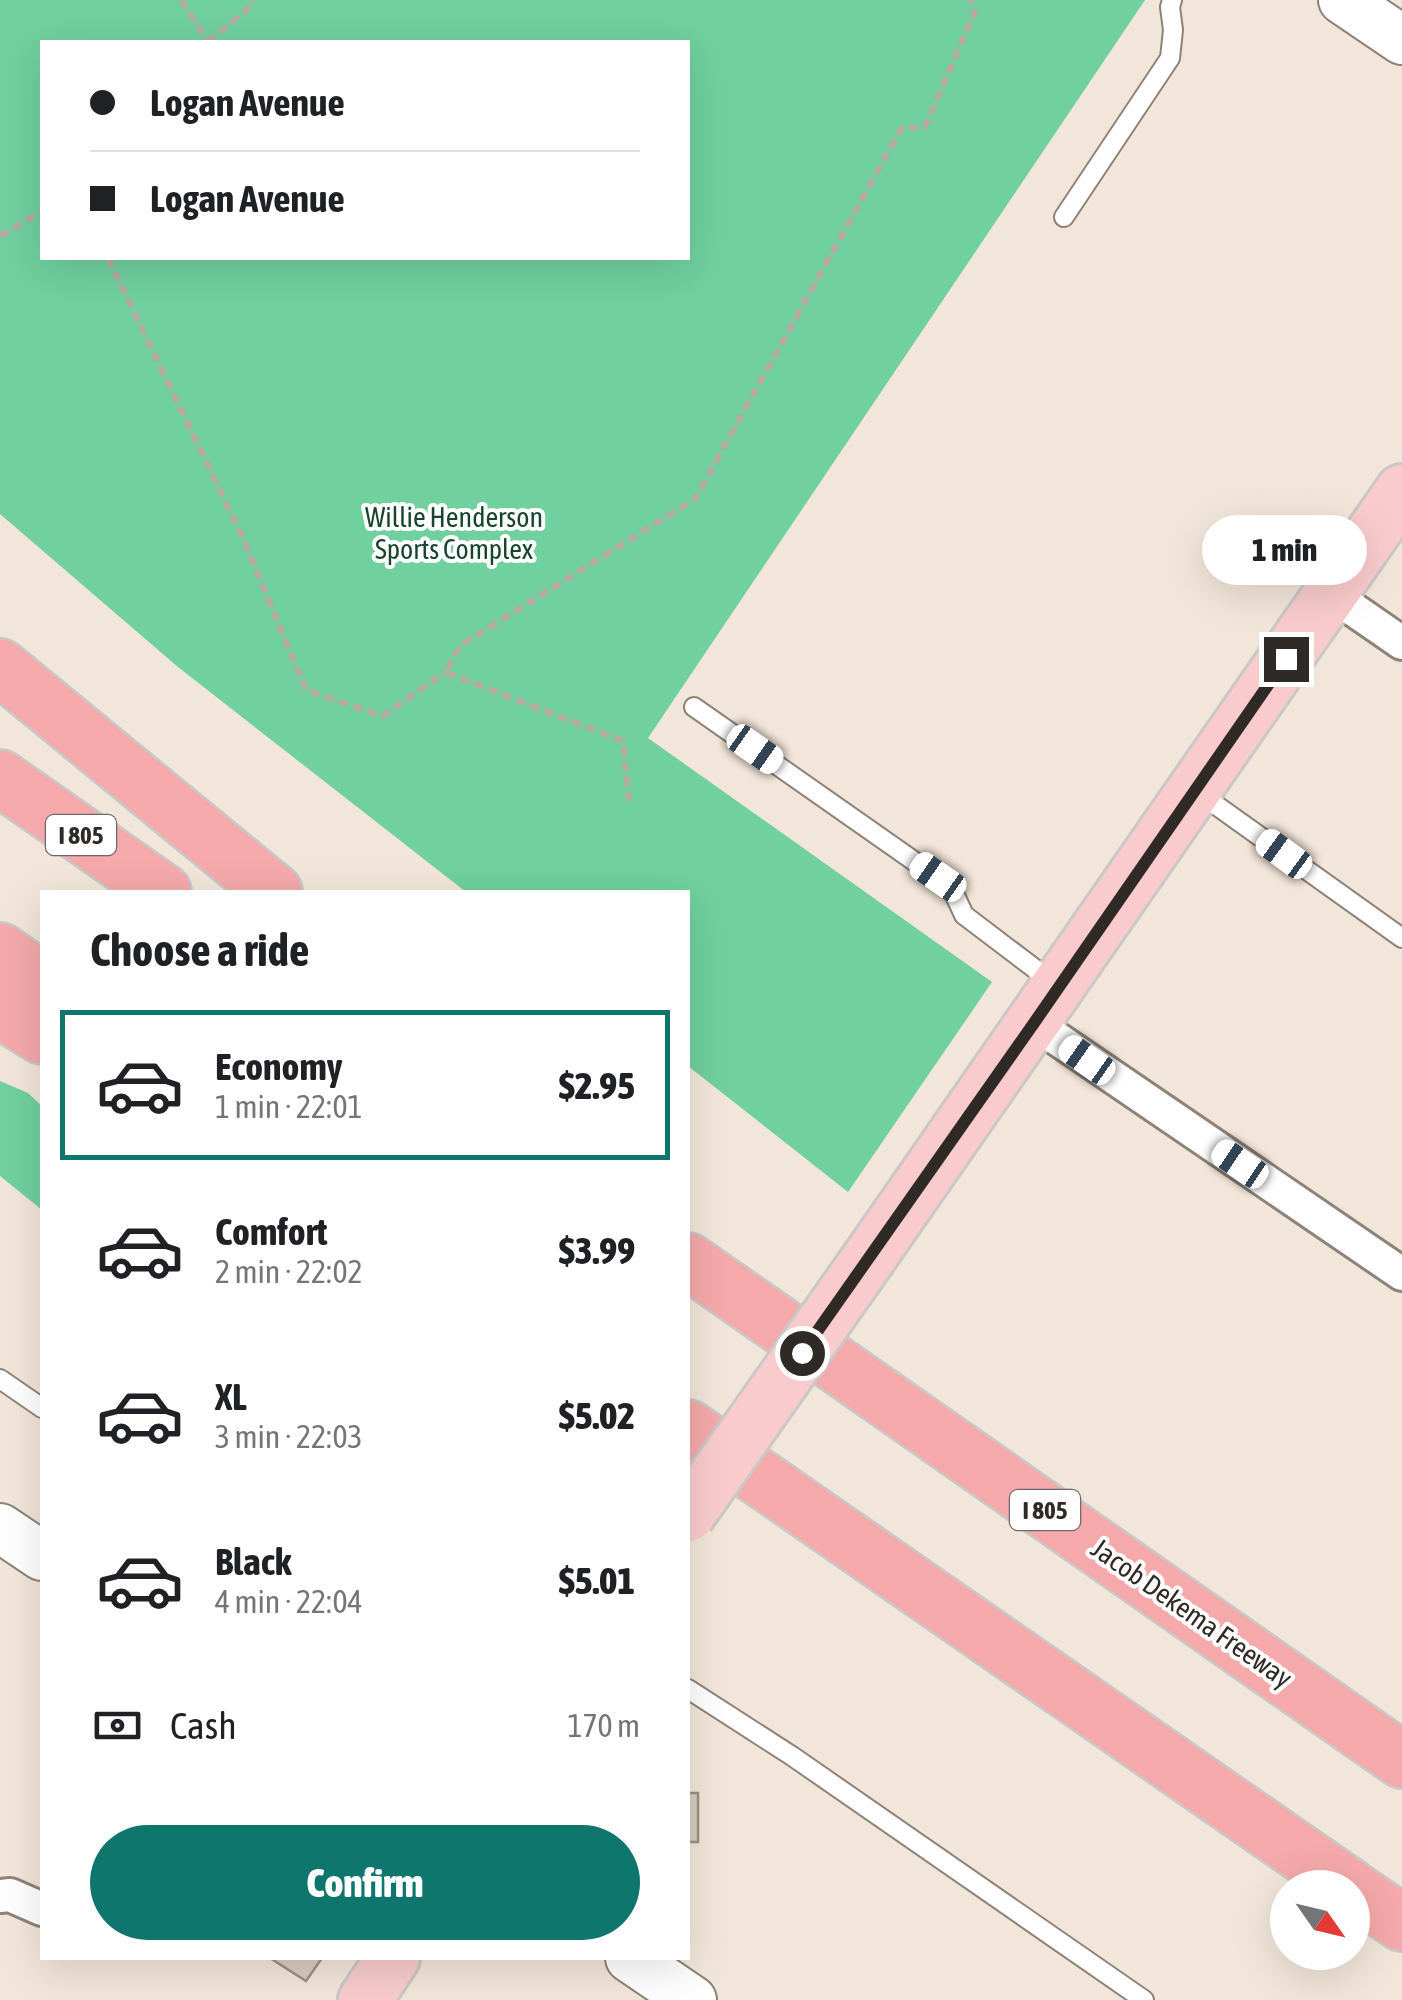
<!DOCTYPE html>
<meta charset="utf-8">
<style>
:root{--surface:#fff;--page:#f2f2f2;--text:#202124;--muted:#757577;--line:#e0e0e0;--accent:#0f766e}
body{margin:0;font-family:"Asap Condensed",sans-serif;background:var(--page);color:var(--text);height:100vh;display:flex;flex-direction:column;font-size:38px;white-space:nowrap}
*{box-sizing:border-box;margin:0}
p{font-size:32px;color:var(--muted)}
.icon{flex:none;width:55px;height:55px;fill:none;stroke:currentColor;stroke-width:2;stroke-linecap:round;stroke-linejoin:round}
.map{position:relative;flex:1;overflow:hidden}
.drawer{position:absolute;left:40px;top:890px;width:650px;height:1070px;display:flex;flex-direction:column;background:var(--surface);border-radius:0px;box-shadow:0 10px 40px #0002}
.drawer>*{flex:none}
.hud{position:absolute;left:40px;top:40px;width:650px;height:220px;border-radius:0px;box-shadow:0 10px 40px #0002;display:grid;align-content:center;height:220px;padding:0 50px;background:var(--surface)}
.needle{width:65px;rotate:124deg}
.fabs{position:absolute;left:1270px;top:1870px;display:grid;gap:20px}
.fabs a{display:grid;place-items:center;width:100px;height:100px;border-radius:50%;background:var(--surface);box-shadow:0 10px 40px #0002;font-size:50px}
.end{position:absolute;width:45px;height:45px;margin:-22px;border:12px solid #2f2a26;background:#fff;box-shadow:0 0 0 5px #fff}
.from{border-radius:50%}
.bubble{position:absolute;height:70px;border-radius:35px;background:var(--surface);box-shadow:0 10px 40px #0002;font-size:32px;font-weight:800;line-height:70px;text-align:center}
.car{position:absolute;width:30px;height:60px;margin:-30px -15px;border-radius:12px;box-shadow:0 0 8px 2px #0007;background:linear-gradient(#fff 24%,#345 0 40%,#fff 0 76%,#345 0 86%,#fff 0)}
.hud b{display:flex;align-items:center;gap:35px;height:95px;font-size:38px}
.hud b+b{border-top:2px solid var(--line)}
.hud i{width:25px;height:25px;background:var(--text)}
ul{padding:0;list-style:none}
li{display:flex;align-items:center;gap:30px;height:150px;margin:0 20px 15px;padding:0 30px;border:5px solid transparent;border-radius:0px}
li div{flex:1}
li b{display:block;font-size:38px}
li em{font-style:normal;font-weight:800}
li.active{border-color:var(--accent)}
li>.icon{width:90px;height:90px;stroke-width:1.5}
h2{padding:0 50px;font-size:45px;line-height:120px}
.pay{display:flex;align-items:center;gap:25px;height:110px;padding:0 50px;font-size:38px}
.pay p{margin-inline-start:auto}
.primary-button{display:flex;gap:20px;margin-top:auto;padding:20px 50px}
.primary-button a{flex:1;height:115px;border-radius:60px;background:var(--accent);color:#fff;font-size:40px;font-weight:800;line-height:115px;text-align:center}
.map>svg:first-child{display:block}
.green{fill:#70d09e;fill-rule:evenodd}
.building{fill:#d8cbbf;stroke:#9c9085;stroke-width:2.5}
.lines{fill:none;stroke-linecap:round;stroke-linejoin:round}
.lane-casing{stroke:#8e8378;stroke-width:22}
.street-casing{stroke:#8e8378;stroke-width:38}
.secondary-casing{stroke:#8e8378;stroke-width:52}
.primary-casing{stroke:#c9c8c7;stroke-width:58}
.highway-casing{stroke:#c9c8c7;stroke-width:60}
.path{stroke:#b4aaa0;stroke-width:6;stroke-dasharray:10 5;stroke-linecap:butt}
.lane{stroke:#fff;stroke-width:18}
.street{stroke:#fff;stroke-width:32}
.secondary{stroke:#fff;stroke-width:48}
.primary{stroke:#f9cbcc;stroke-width:52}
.highway{stroke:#f5a9aa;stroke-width:55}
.primary-bridge-casing{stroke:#c9c8c7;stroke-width:58;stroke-linecap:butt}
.primary-bridge{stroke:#f9cbcc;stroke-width:52}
.route{stroke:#2f2a26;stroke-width:12}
.labels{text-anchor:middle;stroke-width:8;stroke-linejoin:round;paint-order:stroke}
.shield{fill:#fff;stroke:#6d6a67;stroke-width:2.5}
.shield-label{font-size:25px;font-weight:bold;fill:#2f2a26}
.park-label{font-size:28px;fill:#17442e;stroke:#fff}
.street-label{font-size:28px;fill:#2f2a26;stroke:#fff}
</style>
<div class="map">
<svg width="1402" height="2000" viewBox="0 0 1402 2000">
<rect width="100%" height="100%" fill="#f2e5d9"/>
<!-- green -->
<path class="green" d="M0,0h1145l-497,738 344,244 -144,210 -160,-126v-174h-222l-288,-225 -178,-153zM42,42h646v216h-646z
M0,1081l28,12 14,13v104l-42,-34z"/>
<!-- building -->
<path class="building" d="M688,1793h10v49h-10z
M270,1958h52l-16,23z"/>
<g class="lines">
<defs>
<path id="lane" d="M1064,217l106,-159 3,-28 -3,-23 2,-7
M694,707l257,180 13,28 91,69
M1199,793l203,145
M0,1379l42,29
M688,1689l104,67 352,244"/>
<path id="street" d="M1331,594l71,49
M1034,1023l368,251
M0,1896l10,-1 32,14"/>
<path id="secondary" d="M1343,0l59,40
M0,1528l42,28
M630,1958l62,42"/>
<path id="primary" d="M871,1255l531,-764
M365,2000l28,-42"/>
<path id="highway" d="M0,667l274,225
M0,778l163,114
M0,951l42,29
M0,1010l42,26
M688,1261l714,499
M688,1428l663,460
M1352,1889l50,34"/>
</defs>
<!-- lane casing -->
<use href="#lane" class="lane-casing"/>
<!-- street casing -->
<use href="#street" class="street-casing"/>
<!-- secondary casing -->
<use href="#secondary" class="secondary-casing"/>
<!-- primary casing -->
<use href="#primary" class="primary-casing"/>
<!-- highway casing -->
<use href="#highway" class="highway-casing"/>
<!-- path -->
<path class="path" d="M181,0l27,42
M208,42l43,-36 2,-6
M0,236l42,-25
M108,258l134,278 64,154 77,26 62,-44
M629,801l-6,-60 -178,-69 16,-27 234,-146 206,-370 24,-2 50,-116 -4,-11"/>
<!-- lane -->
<use href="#lane" class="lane"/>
<!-- street -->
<use href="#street" class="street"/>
<!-- secondary -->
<use href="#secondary" class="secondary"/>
<!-- primary -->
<use href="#primary" class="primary"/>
<!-- highway -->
<use href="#highway" class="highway"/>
<defs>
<path id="primary-bridge" d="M688,1515l183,-260"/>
</defs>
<!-- primary-bridge casing -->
<use href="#primary-bridge" class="primary-bridge-casing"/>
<!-- primary-bridge -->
<use href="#primary-bridge" class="primary-bridge"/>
</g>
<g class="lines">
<!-- route -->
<path class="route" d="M802,1353l232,-330 252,-364"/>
</g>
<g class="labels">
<!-- shield labels -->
<g class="shield">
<rect x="46" y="815" width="70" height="40" rx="8"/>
<rect x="1010" y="1490" width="70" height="40" rx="8"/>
</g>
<g class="shield-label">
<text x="81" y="844">I 805</text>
<text x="1045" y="1519">I 805</text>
</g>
<!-- park labels -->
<g class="park-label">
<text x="454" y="527">Willie Henderson<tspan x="454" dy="32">Sports Complex</tspan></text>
</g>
<!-- street labels -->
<g class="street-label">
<text transform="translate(1192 1613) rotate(35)" y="10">Jacob Dekema Freeway</text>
</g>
</g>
</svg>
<div class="fabs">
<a><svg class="needle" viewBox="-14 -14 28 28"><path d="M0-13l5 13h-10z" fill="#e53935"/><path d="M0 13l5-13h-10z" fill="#757577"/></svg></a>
</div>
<i class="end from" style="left:802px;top:1353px"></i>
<i class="end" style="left:1286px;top:659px"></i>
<div class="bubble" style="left:1202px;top:515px;width:165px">1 min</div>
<i class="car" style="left:755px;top:749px;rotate:125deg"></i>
<i class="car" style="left:1284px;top:854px;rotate:306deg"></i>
<i class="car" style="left:938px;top:877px;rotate:305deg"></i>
<i class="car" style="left:1087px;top:1060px;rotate:305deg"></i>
<i class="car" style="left:1240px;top:1164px;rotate:304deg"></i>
<div class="hud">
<b><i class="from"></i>Logan Avenue</b>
<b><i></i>Logan Avenue</b>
</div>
<section class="drawer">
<h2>Choose a ride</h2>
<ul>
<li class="active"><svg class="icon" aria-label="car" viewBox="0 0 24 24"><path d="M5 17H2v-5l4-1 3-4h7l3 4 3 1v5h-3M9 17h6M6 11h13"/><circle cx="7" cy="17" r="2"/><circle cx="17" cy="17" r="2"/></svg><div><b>Economy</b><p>1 min · 22:01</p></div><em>$2.95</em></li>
<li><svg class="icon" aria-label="car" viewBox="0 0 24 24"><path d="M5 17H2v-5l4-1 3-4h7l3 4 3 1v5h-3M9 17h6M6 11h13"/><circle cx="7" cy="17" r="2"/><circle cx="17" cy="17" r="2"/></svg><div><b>Comfort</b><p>2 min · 22:02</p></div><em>$3.99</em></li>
<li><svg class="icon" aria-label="car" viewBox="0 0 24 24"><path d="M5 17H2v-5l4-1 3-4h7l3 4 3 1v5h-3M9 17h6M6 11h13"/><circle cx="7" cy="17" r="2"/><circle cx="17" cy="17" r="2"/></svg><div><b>XL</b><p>3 min · 22:03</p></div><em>$5.02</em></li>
<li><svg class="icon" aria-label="car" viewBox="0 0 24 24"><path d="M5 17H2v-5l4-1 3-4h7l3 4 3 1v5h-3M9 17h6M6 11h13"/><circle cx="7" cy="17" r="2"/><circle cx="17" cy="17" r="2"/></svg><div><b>Black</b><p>4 min · 22:04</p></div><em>$5.01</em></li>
</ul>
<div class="pay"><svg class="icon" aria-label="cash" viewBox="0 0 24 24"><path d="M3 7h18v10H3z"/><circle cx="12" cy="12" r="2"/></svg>Cash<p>170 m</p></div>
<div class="primary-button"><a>Confirm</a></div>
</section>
</div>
